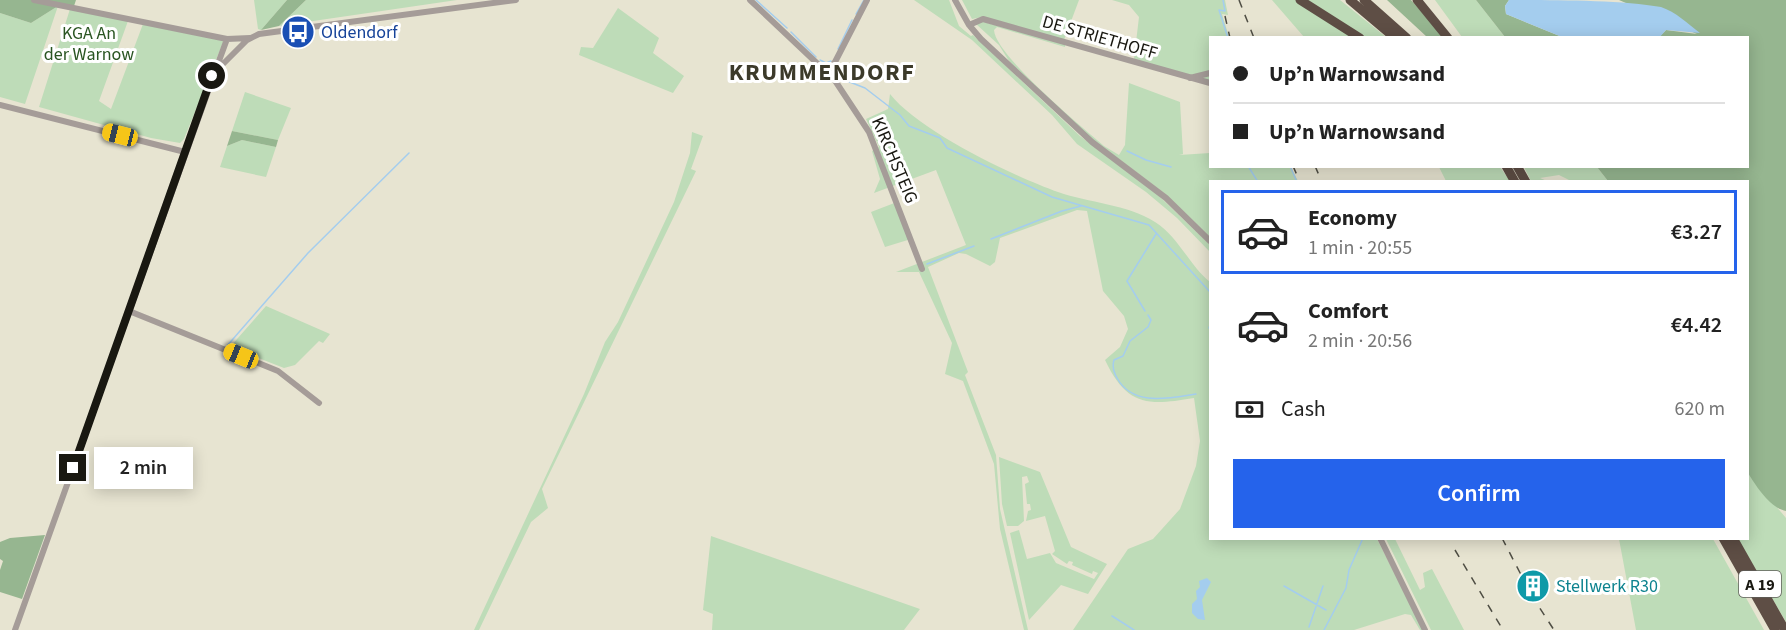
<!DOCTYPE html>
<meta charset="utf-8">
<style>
:root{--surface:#fff;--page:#f2f2f2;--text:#222;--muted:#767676;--line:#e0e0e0;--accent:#2563eb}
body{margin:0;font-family:"Source Sans 3",sans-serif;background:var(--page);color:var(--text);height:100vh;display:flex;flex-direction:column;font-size:22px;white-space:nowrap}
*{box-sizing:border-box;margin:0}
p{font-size:20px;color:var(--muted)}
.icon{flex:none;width:33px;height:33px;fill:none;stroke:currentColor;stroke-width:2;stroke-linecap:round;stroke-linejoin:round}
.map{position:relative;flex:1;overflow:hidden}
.details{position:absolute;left:1209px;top:180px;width:540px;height:360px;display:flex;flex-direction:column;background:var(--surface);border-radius:0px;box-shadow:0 3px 15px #0003}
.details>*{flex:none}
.guide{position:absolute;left:1209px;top:36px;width:540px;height:132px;border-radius:0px;box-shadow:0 3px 15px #0003;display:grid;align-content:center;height:132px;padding:0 24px;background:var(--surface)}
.end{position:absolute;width:27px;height:27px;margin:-14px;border:8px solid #191811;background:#fff;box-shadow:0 0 0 3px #fff}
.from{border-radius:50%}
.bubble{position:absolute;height:42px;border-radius:0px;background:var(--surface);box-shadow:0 3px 15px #0003;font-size:20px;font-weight:600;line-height:42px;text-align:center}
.car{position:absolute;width:18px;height:36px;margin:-18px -9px;border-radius:8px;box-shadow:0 0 4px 2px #0007;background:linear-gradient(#f5c518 24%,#345 0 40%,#f5c518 0 76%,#345 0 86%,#f5c518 0)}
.guide b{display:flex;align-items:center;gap:21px;height:57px;font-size:22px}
.guide b+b{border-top:2px solid var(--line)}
.guide i{width:15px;height:15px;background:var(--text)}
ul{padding:10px 0 0;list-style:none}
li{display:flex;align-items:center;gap:18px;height:84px;margin:0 12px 9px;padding:0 12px;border:3px solid transparent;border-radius:0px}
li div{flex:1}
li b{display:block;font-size:22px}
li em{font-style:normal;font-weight:600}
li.on{border-color:var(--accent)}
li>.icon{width:54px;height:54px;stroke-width:1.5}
.pay{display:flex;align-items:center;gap:15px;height:66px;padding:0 24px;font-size:22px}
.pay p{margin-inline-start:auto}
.button{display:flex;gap:12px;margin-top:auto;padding:12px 24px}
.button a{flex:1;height:69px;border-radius:0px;background:var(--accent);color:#fff;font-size:24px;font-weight:600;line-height:69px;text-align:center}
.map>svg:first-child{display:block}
.green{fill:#bedcb8}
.forest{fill:#96b690}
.water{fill:#a4cdee}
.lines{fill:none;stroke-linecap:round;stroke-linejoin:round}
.stream{stroke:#a4cdee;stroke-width:1.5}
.minor{stroke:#a59c98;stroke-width:6}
.highway{stroke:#5e4e45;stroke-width:9}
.rail{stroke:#4f4e44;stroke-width:1.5;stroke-dasharray:8 8;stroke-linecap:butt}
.route{stroke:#191811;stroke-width:8}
.labels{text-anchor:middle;stroke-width:6;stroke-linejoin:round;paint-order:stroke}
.shield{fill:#fff;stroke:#5e5d58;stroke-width:1.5}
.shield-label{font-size:16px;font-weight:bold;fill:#191811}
.transit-label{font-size:18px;fill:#164399;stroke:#fff;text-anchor:start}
.park-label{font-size:18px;fill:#2a5522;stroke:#fff}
.street-label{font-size:18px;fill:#191811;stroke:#fff}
.culture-label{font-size:18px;fill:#0d838f;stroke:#fff;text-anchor:start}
.district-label{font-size:24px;font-weight:bold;letter-spacing:1.5px;fill:#3c3a2a;stroke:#fff}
</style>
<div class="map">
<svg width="1786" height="630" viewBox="0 0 1786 630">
<rect width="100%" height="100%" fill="#e7e4d1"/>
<!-- green -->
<path class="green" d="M254,0h33l-26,30 -3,-1z
M306,0h151l-178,26z
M914,0h35l10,26 12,10 2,-1 107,101 77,58 53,51v7l-33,-34 -31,-26 -69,-48 -25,-29 -80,-75z
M962,0h117l-15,40 -82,-23 -10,2z
M1112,0h113l3,15 -6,-1 7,23 -19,1v46l-76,-25 5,-42 -10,-12z
M1272,0h68l46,37h-82z
M1435,0h41l29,37h-43z
M58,6l-33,98 -25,-7v-84l31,10z
M618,8l41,30 -6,15 31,23 -11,17 -94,-38 2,-8 12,1z
M70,9l58,12 -29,80 12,8 32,-85 81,16 -40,99 -4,4 -29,-5 -112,-31z
M980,21l85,23v3l-68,-20 -3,3c1,25 88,97 110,116l15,9 6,-10 4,-62 51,19 3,52 -4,1 31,-2v13l81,1 7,14 -88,1v55l-46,-44 -77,-58 -78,-74 -10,-16 -23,-21z
M245,92l46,16 -13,32 -46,-9z
M890,94c29,37 123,82 168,98 31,11 69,12 97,30 23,14 34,43 55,60v256l167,1 46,91h-3l-9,-15 -6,-1 -51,16h-281l55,-81 25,-10 27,-30 16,-43 4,-25 -6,-43c-47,8 -67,8 -89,-38l15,-13 8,-18 -4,-13 -21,-25 -16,-80 -10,-1 -77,28 -5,24 -5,4 -24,-12 -7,-1 -31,14 40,105 -3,3 31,80 4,54 28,121h-4l-24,-101 -6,-65 -31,-83 -18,-7 7,-31 -33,-71h-23l70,-27 -30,-75 -62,23 6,-14 -8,-28 7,-4 -13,-28 22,-10z
M692,132l11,4 -12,33 5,2 -154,318 6,19 -17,14 -52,108h-5l110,-236 21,-52 13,-20 56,-120 16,-49z
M242,140l34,7 -10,30 -46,-10 7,-21z
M1439,167h61l10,14h-64z
M1524,167h73l11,14h-37l-12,-6 -19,3 7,3h-16z
M897,202l14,37 -26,8 -14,-35z
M266,306l64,28 -7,9 -4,-2 -24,24 -11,3 -54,-21z
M999,457l41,15 31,75 36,17 -19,30 -27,-9 -32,35 -19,-87 9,-3 8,29 23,-6 6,10 38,16 4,-6 -5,-2 -1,3 -20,-9 1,-3 -4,-1 -2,3 -15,-10 3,-3 -10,-35 -19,5 2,-10 3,-1 -1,-6h-3l-2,-20 4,-2 -2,-6 -5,1 2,44 -6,5h-11l-5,-22z
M1748,473l38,45v104l-48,-83 10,-1z
M711,536l209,73 -16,21h-192l1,-16 -10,-4z
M1386,539h9l25,51 5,-3 -2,-14 9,-4 32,61h-33z
M1619,539h94l51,91h-128z"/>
<!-- forest -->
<path class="forest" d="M0,0h76l-3,9 -15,-3 -27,17 -31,-10z
M287,0h19l-27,26 -18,4z
M1387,0h24l33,37h-17z
M1476,0h33l-4,6 1,8 56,23h-57z
M1619,0h167v511c-16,-3 -30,-25 -38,-38v-291l-140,-1 -11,-14 151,-1v-128l-89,-1 7,-7 31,4z
M232,131l46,9 -2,7 -34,-7 -15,6z
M45,535l-23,64 -22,-7v-22l3,-9 -3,-2v-17l10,-4z"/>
<!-- water -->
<path class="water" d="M1509,0c43,0 112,0 152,7 15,5 26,16 39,26l-34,-3 -7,8 -97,-1 -56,-23 -1,-8z
M1207,578l4,4 -9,18 3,20 -7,-1 -6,-6v-9l5,-5 -1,-8 4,-4 -1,-6z"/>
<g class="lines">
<!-- stream -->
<path class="stream" d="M756,0l31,28
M1223,0l2,11 -6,-1 9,28
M856,14l8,-14
M791,32l25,25
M838,49l14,-29
M820,60l6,3 5,-2
M837,77l28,11 35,27 9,11 31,12 7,10 105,49 97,28 61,67
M1127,151l19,9 25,7
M1248,166l10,16
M1290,166l7,16
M991,239l71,-28 19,-5
M927,264l47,-18
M1145,311l-18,-30 29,-47
M1148,315l3,5 -3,7 -18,14 -7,15 -9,4c-2,7 0,13 3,18 16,29 52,20 79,16
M1209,328l1,-3
M226,347l82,-94 101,-100
M1284,586l42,24
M1112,616l22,14
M1309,627l14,-41
M1324,630l22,-42 3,-18 14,-32"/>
<!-- minor -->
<path class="minor" d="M34,0l193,39 23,-1
M750,0l71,67 7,3
M955,0l14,25 12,14 111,103 74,56 44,43
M969,25l14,-6 227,64
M216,69l11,-30
M828,70l41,62 53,137
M828,70l7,-8 32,-62
M1190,78l20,-5
M0,105l185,47
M129,311l149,60 41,32
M1380,538l45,92
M15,630l200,-558 32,-32 12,-6 257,-34"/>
<!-- highway -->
<path class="highway" d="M1300,0l60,38
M1350,0l45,38
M1364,0l43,38
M1417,0l31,38
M1506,166l9,16
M1517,166l9,16
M1723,538l52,92
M1733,538l52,92"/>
<!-- rail -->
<path class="rail" d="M1239,0l15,38
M1225,16l5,22
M1293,166l7,16
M1315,166l7,16
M1502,538l30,58 22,34
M1455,550l48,80"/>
</g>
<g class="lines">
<!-- route -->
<path class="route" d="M73,468l139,-392"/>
</g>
<!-- icons -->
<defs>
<symbol id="bus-disc" viewBox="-11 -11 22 22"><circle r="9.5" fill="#1a4fb4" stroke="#fff"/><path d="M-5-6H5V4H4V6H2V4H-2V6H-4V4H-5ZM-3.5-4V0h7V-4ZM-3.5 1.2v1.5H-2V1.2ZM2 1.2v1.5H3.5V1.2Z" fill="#fff"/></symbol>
<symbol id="building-disc" viewBox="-11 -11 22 22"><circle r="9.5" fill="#0f9aa8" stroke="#fff"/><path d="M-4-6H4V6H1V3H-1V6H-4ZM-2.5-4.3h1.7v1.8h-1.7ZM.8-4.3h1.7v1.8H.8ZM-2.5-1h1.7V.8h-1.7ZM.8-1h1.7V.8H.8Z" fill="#fff"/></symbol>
</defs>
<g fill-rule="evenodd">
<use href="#bus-disc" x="279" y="13" width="38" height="38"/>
<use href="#building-disc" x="1514" y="567" width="38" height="38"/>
</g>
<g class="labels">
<!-- shield labels -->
<rect class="shield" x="1739" y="571" width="42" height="26" rx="4.5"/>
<g class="shield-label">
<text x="1760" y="590">A 19</text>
</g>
<!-- transit labels -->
<g class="transit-label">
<text x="321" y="38">Oldendorf</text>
</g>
<!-- park labels -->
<g class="park-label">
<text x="89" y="39">KGA An<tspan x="89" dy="21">der Warnow</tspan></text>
</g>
<!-- street labels -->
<g class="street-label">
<text transform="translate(1100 37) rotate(16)" y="6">DE STRIETHOFF</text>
<text transform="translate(895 160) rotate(67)" y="6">KIRCHSTEIG</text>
</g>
<!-- culture labels -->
<g class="culture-label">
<text x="1556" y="592">Stellwerk R30</text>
</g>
<!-- district labels -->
<g class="district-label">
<text x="822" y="80">KRUMMENDORF</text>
</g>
</g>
</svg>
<i class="end from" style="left:212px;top:76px"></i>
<i class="end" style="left:73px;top:468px"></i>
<div class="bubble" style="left:94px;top:447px;width:99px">2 min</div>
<i class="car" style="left:120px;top:135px;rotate:284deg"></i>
<i class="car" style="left:241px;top:356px;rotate:292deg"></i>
<div class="guide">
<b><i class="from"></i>Up’n Warnowsand</b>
<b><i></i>Up’n Warnowsand</b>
</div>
<section class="details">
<ul>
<li class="on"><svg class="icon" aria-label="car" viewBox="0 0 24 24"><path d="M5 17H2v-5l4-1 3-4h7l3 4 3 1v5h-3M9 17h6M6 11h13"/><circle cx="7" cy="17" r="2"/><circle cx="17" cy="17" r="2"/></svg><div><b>Economy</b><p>1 min · 20:55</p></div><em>€3.27</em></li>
<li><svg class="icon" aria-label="car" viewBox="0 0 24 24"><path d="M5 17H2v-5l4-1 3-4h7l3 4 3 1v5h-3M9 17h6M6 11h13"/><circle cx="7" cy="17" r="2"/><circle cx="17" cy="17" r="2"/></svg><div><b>Comfort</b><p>2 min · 20:56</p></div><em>€4.42</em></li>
</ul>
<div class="pay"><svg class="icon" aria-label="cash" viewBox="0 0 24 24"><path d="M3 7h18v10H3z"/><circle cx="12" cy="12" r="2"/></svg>Cash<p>620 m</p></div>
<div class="button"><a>Confirm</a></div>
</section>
</div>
